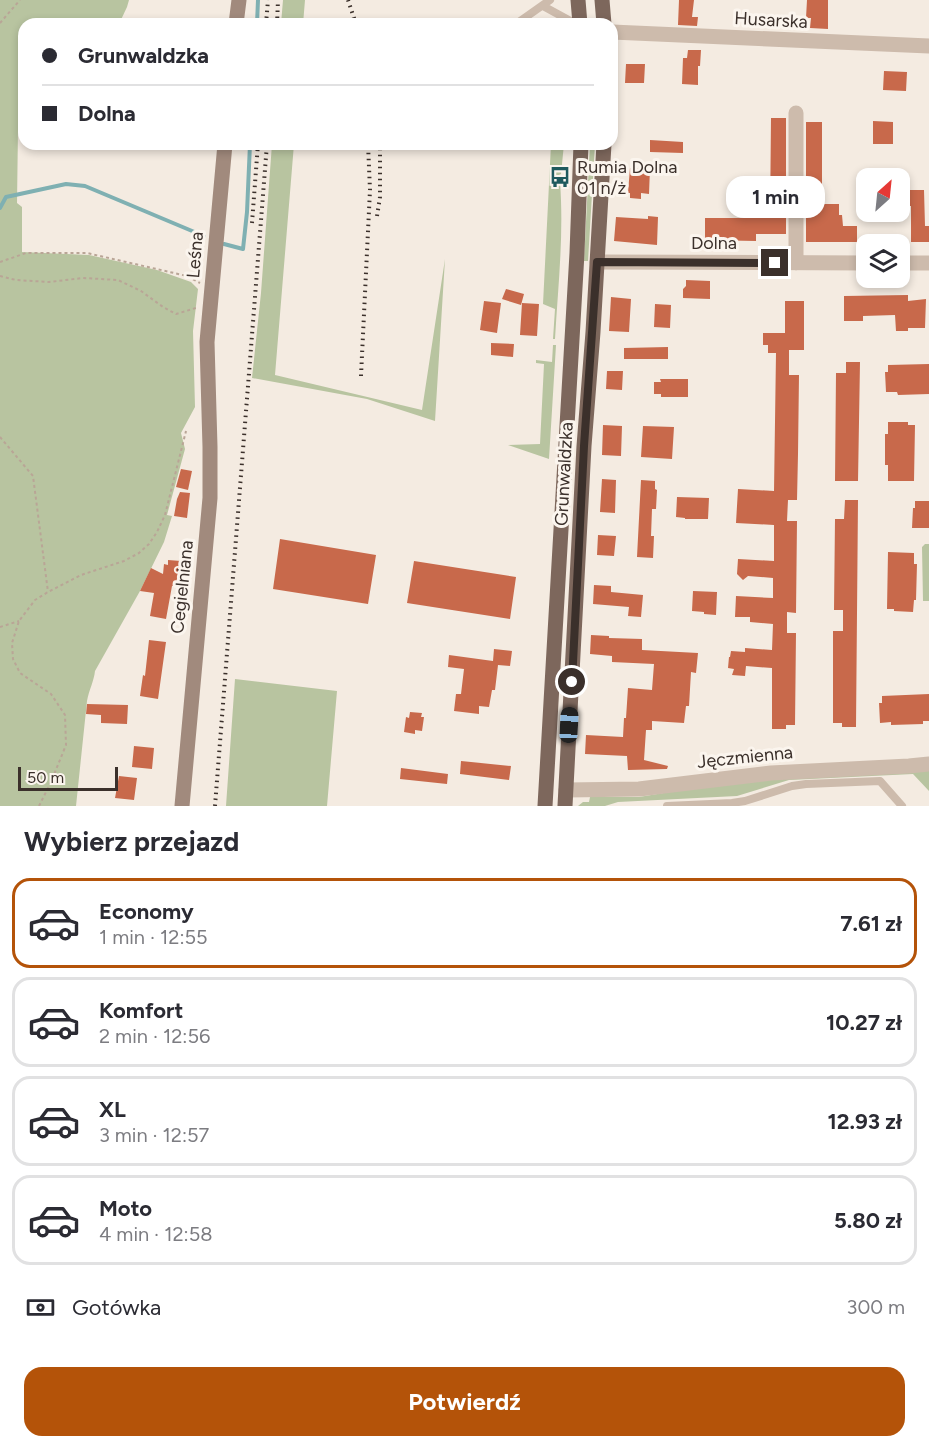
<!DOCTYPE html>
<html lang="pl">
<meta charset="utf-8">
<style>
:root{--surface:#fff;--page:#f2f2f3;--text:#2b2b33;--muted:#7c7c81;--line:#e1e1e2;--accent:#b45309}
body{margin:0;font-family:Figtree,sans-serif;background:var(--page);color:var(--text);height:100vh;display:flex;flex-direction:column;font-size:22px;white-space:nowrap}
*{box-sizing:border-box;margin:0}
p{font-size:20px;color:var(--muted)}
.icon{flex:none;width:33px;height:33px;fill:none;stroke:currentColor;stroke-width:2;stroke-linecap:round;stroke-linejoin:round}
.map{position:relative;height:806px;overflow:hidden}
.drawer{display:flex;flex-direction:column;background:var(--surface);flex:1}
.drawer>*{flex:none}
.banner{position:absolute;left:18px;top:18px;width:600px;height:132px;border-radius:18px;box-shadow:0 3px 9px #0003;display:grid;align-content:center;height:132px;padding:0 24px;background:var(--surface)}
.needle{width:39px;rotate:27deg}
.fabs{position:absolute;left:856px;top:168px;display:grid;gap:12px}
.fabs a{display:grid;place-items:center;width:54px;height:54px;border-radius:12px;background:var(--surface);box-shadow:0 3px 9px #0003;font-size:30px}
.scale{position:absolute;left:18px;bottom:15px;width:100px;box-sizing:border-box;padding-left:6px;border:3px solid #3b302b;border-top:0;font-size:16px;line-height:21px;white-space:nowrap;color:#3b302b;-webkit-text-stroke:4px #fbf5ee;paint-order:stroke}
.end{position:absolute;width:27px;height:27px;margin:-14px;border:8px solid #3b302b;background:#fff;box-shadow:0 0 0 3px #fff}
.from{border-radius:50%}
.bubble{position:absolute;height:42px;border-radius:18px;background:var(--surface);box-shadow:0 3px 9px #0003;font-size:20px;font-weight:700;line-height:42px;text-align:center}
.car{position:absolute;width:18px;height:36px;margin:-18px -9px;border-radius:8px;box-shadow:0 0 4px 2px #0007;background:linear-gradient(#222 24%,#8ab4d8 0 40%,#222 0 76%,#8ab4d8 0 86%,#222 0)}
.banner b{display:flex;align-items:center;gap:21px;height:57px;font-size:22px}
.banner b+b{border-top:2px solid var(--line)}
.banner i{width:15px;height:15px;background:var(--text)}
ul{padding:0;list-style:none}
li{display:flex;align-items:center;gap:18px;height:90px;margin:0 12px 9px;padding:0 12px;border:3px solid var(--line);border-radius:18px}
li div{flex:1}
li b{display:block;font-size:22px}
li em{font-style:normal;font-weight:700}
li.selected{border-color:var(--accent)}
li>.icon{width:54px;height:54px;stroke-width:1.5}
h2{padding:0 24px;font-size:27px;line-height:72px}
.pay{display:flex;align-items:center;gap:15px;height:66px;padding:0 24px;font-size:22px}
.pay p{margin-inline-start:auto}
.button{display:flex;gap:12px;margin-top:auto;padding:12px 24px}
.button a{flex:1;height:69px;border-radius:18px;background:var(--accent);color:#fff;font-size:24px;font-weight:700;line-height:69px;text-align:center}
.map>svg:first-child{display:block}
.green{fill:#b8c4a0}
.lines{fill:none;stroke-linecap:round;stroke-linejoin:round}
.stream{stroke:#7fb0b2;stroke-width:4}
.building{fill:#c8694b}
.path{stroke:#b9a596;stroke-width:2;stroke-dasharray:3 3;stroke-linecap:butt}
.lane{stroke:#cdbbac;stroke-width:8}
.street{stroke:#cdbbac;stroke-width:15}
.secondary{stroke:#a18a7d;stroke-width:15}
.primary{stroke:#7d675c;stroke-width:15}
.rail{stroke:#3b302b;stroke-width:4;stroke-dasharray:1.5 4.5;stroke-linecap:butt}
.route{stroke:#3b302b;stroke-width:8}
.labels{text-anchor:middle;stroke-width:6;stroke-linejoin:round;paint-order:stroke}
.street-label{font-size:18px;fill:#3b302b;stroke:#fbf5ee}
.poi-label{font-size:18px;fill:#3b302b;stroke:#fbf5ee;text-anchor:start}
</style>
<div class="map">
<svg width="929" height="806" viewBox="0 0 929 806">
<rect width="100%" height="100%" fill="#f4ebe1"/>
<!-- green -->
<path class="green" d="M0,0h129l-2,7 -8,17h-95v98l-6,7 -1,74 5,4v45l67,3 68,15 34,12 7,7 -5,42 2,76 -14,26 4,16 -18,66 5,1 -8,26 -24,49 -45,80c-1,10 -6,19 -8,30l-11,105h-76z
M283,0h22l-2,24h-22z
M272,144h22l-19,231 147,35 23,-151 -10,162 -68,-22 -115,-21 9,-85z
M551,144h13l-3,30 -2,1 -1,6 2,1c4,52 -2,105 -5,157h-2l2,-30 -12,-5z
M590,144h5l-7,117h-4z
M553,345h3l-7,114 -41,-14 32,-1 4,-80 -8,-1v-3l16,2z
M925,544h4v57h-6l-1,-54z
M235,679l102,12 -10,115h-101z
M929,769v22l-16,-17 -124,6 -52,16 -119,6 -13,4h-27l5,-4h6l1,-5h49l67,-11 74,-8z"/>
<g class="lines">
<!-- stream -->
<path class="stream" d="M257,24l1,-24
M0,208l6,-11 60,-13 19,2 119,50
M224,244l19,5 4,-37 3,-68"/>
</g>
<!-- building -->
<path class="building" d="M679,0h15l-2,17h6l-1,9 -19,-1z
M807,0h21v29l-18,-1 1,-10h-5z
M688,50h13l-1,16h-2v19l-16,-1 1,-26h4z
M626,64h19l-1,19h-19z
M884,71l23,1 -1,19 -23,-1z
M771,118h15v116h-30v7l-51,-1v-22h65z
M873,121l20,1v22h-20z
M806,122h16v82h17v11h3l1,11h14v16h-51z
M650,140l33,2v11l-33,-1z
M630,168h20l-1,26 -8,-1v6l-11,-1v-5h-2z
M906,190h18l1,36h4v16h-18v-36h-5z
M648,216l10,1 -1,28 -43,-4 2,-24 32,2z
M686,280l24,1v18l-27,-1v-9l3,-3z
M506,289l18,5 -3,11 -19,-6z
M908,295v6l18,-2 -1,29h-17v3h-12l-1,-16 -32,1v5h-19v-25z
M611,297l20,2 -2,33 -20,-1z
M484,301l17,2 -4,30 -17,-3z
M785,301h19v49h-15v25h10l-1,79 -1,46h-9l-1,21h10l-1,92 -9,-1v21h9l-1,92h-9v4h-14v-61l-26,-2 -1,10 -13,-1 2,-6 -6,-1 1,-11h1l1,-6 14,1v-4l27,2 1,-26 -23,-2v-5h-15l1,-21 37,2v-20l-25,-2 -5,4 -6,-6 1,-15 36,2v-36l-38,-2 2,-34 36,2 2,-138h-8v-8h-5v-12h22z
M522,303l17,1 -2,32 -17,-1z
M655,304l16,1 -1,23 -16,-1z
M491,343l23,1 -1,13 -22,-2z
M668,347v12h-44v-11z
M846,362h14l-2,119h-23l1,-108h10z
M929,364v30l-31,1 -1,-3h-11l-1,-20h3v-7z
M607,371h16l-1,19 -16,-1z
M660,379h28v18h-27v-3h-7v-12h7z
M888,422h20v3h7l-1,56h-26v-16h-3v-31h3z
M603,425l19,1 -1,30 -19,-1z
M643,426l31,1 -2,32 -31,-2z
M181,469l11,2 -4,19 -12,-3z
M602,479l14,1 -1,33 -15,-1z
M641,480l14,1v8l2,1 -1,19h-4l-1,27h3l-1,22 -16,-1z
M180,492l10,1 -3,25 -13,-2 3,-17z
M677,497l32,1 -1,21h-23v-1l-9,-1z
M845,500h13l-2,227h-14v-4h-9v-92h10v-21h-9l1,-91h9z
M915,501h14v27h-17l1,-20h2z
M598,535l18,1 -2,20 -17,-1z
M280,539l96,16 -8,49 -95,-15z
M888,552l26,1v11h3l-1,36h-2l-1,12 -19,-1v-2h-7z
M168,560l13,1 -2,25h-7l-6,33 -16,-3 4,-23 -14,-2 11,-23 12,6 1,-10 4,1z
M414,561l102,16 -6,42 -103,-16z
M594,585l17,1v6l32,3 -2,22 -13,-1 1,-9 -36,-3z
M693,591l24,1 -1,23 -12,-1v-2l-12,-1z
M591,635l18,1v2l33,1v11l56,3 -2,20 -5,-1 -2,34h-3l-2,17 -32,-2v9h-6l-2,30 24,6 -1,3 -39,1 -1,-14 -42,-2 1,-19 37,2 1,-19h2l2,-30 24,2 2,-26 -42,-2v-6l-22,-2z
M149,640l17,2 -8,57 -18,-3 3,-21 2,1z
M494,649l18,2 -2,15 -12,-1 -3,25h-3l-3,17 -10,-1v8l-25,-3 2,-17h5l3,-25 -16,-2 1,-12 44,6z
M929,694v27h-6v3l-32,1v-3l-11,1 -1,-20h3v-7z
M87,704l41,1 -1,19 -26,-1v-8l-15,-1z
M410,712l12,1 -1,4h3l-2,14 -7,-1v4l-11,-2 2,-15 3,1z
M134,746l20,2 -2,21 -20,-2z
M461,761l50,5 -2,14 -49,-6z
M401,768l47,6 -1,10 -47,-5z
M119,776l18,2 -3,22 -19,-2z"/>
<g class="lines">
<!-- path -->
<path class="path" d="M0,23l20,-23
M0,262l26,-9h61l100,23 13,7
M0,276l16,4 33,2 34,-4 35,2 23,11 22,16 13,7 20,-6
M0,437l33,39 15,116
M0,627l19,-6
M39,806l12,-24 15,-37 -1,-30 -14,-21 -31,-21 -7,-14 -1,-16 7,-22 16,-21 13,-8 33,-17 43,-14 15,-8 10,-9 8,-12 8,-17 21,-84"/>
<!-- lane -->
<path class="lane" d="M543,6l33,18
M516,24l34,-24
M667,806l65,-3 13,-2 47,-15 14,-2 74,-3 22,25"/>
<!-- street -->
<path class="street" d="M612,32l317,14
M597,262l270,1
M796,263v-150
M900,263h29
M566,790l73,-1 132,-16 138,-7 20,-2"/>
<!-- secondary -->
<path class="secondary" d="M236,24l3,-24
M182,806l28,-308v-51l-3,-105 18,-198"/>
<!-- primary -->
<path class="primary" d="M578,0l2,24
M602,0l2,24
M545,806l32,-553 4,-109
M565,806l19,-360 9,-114 11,-188"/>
<!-- rail -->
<path class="rail" d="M348,0l8,24
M266,24l2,-24
M277,24l1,-24
M377,216l3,-19v-53
M252,223l6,-79
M361,376l9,-186 -2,-46
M215,806l52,-662"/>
</g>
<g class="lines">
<!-- route -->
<path class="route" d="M572,682l12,-236 13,-184 178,1"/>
</g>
<!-- icons -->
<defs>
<symbol id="bus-bare" viewBox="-9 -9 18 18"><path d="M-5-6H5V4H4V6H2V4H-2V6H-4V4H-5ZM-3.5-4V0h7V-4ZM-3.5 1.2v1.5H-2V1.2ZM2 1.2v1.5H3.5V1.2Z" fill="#1f5a5e" stroke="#fbf5ee" stroke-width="2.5" paint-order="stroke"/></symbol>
</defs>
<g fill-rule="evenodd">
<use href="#bus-bare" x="545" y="162" width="30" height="30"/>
</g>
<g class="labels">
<!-- street labels -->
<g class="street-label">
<text transform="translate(771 20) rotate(3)" y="6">Husarska</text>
<text x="714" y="249">Dolna</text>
<text transform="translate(195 255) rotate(-85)" y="6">Leśna</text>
<text transform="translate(564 474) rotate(-87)" y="6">Grunwaldzka</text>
<text transform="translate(182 587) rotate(-84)" y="6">Cegielniana</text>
<text transform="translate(745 757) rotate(-6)" y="6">Jęczmienna</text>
</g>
<!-- poi labels -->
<g class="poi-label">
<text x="577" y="173">Rumia Dolna<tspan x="577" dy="21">01 n/ż</tspan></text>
</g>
</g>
</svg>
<div class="fabs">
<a><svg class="needle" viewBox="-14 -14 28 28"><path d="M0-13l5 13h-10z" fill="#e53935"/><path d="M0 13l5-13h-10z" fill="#7c7c81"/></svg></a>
<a><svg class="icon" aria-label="layers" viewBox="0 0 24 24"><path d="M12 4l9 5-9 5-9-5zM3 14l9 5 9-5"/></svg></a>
</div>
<div class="scale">50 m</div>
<i class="end from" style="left:572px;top:682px"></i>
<i class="end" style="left:775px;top:263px"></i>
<div class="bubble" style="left:726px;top:176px;width:99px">1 min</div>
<i class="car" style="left:569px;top:725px;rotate:3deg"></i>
<div class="banner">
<b><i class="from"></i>Grunwaldzka</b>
<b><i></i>Dolna</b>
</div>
</div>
<section class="drawer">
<h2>Wybierz przejazd</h2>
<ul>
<li class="selected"><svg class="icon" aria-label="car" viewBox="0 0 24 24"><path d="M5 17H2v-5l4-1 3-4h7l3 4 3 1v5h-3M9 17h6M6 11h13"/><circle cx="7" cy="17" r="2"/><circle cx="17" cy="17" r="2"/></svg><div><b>Economy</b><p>1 min · 12:55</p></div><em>7.61 zł</em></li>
<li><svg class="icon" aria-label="car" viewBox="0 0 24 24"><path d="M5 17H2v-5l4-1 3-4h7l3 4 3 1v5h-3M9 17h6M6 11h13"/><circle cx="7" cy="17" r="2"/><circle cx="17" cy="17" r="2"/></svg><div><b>Komfort</b><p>2 min · 12:56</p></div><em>10.27 zł</em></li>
<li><svg class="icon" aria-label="car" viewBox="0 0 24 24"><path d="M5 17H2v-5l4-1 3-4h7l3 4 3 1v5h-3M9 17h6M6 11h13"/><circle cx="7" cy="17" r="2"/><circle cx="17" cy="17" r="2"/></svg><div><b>XL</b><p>3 min · 12:57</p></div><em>12.93 zł</em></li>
<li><svg class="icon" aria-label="car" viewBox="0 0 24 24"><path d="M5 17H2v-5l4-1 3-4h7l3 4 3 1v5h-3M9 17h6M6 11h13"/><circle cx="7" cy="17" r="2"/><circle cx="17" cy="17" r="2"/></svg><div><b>Moto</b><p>4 min · 12:58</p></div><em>5.80 zł</em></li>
</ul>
<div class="pay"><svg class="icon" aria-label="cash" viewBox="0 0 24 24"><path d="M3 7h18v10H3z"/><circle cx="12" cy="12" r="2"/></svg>Gotówka<p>300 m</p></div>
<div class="button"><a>Potwierdź</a></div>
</section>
